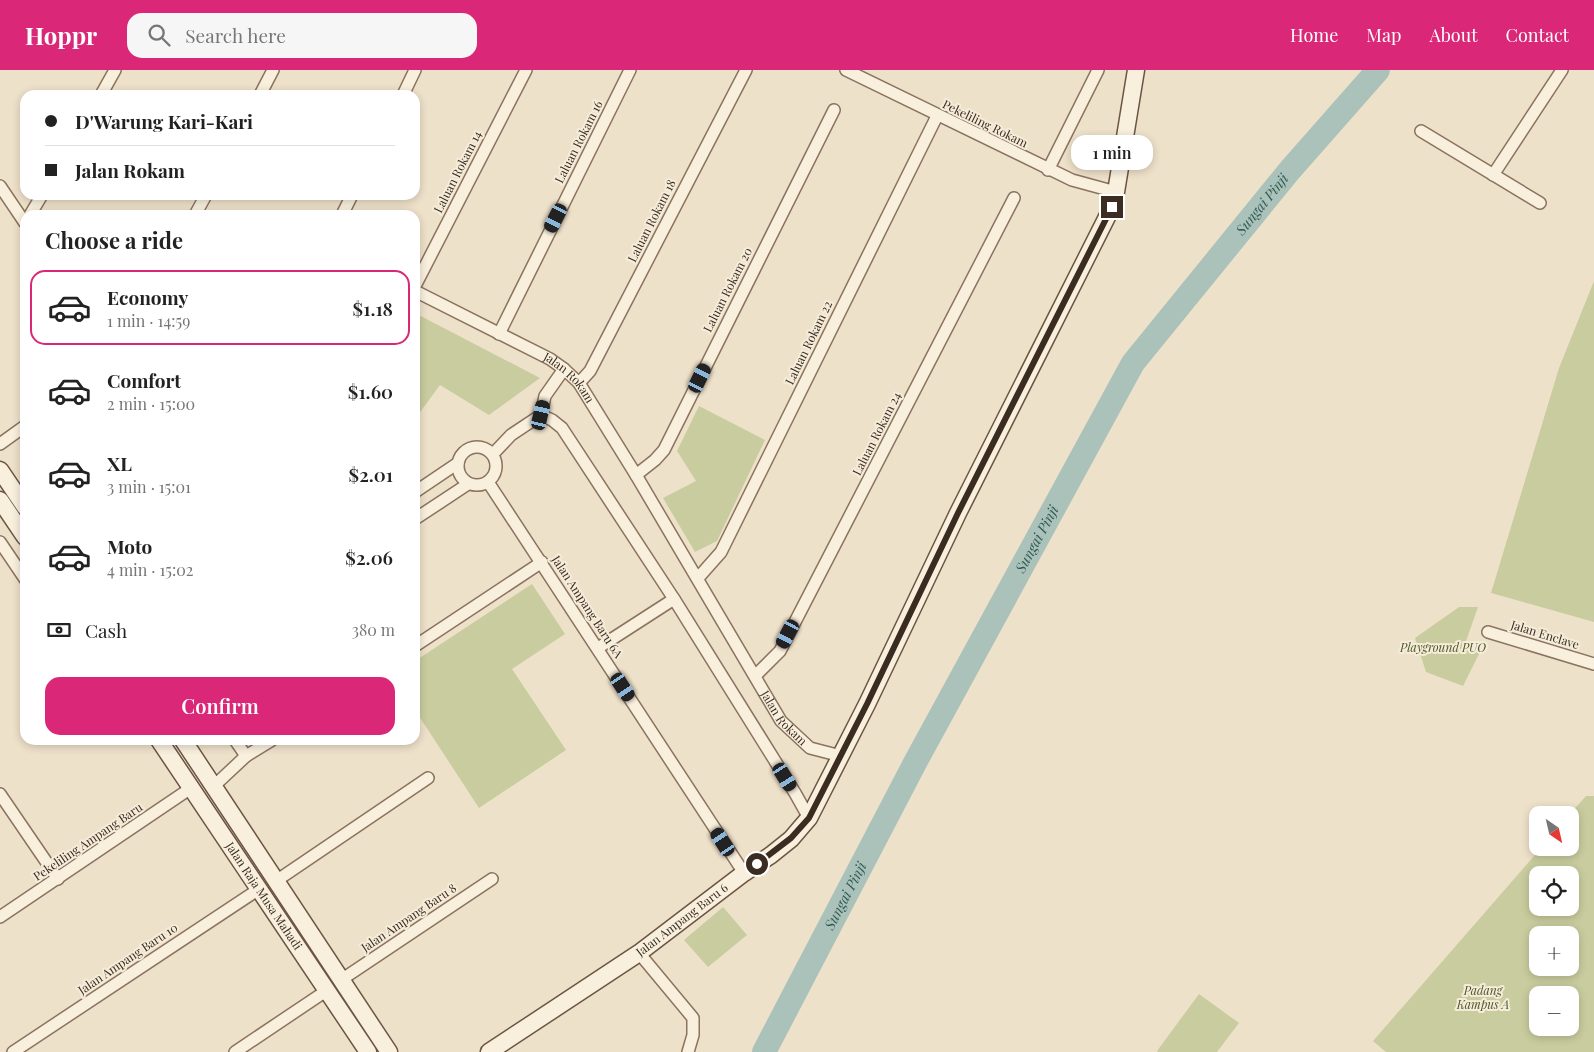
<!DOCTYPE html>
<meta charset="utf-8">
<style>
:root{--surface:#fff;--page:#f6f6f6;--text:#222;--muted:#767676;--line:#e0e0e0;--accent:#db2777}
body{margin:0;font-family:"Playfair Display",serif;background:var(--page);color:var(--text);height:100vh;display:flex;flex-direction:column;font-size:19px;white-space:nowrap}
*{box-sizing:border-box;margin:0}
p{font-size:16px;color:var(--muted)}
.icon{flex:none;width:28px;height:28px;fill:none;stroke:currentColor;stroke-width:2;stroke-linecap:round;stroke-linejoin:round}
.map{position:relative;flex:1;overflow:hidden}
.sheet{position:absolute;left:20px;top:140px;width:400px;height:535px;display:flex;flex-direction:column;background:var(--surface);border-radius:15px;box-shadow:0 2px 8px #0003}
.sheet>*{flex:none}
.banner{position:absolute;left:20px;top:20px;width:400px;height:110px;border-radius:15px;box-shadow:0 2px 8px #0003;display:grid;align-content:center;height:110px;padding:0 25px;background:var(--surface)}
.needle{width:32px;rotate:146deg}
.buttons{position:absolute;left:1529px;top:736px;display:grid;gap:10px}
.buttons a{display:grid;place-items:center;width:50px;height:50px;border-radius:10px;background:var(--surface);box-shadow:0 2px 8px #0003;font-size:25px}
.end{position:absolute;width:22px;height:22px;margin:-11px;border:6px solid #3b2c22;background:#fff;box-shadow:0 0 0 2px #fff}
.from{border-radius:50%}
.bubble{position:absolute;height:35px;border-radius:15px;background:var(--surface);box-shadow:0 2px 8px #0003;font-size:16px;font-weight:600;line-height:35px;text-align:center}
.car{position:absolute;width:15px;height:30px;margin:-15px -8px;border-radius:6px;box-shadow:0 0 4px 1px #0007;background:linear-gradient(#222 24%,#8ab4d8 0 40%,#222 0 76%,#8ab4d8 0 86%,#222 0)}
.banner b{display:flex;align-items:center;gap:18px;height:48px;font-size:19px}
.banner b+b{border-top:1px solid var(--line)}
.banner i{width:12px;height:12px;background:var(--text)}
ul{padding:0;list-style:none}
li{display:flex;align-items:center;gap:15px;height:75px;margin:0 10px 8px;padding:0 15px;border:2px solid transparent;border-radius:15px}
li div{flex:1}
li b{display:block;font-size:19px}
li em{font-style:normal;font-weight:600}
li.active{border-color:var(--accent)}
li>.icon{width:45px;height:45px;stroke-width:1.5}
h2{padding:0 25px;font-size:22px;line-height:60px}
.pay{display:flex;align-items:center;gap:12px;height:55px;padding:0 25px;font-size:19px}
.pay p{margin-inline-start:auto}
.primary-button{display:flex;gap:10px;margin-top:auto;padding:10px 25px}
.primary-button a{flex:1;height:58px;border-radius:15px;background:var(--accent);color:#fff;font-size:20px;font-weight:600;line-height:58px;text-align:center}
header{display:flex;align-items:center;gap:30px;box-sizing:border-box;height:70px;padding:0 25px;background:var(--accent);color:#fff}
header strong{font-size:24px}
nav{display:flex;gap:28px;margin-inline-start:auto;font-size:18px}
.search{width:350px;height:45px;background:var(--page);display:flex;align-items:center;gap:12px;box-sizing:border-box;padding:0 18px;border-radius:15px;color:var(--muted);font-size:19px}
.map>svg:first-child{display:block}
.green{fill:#c9cc9e;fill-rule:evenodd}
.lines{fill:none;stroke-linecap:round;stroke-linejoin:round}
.river{stroke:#aac2ba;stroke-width:24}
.minor-casing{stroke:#8a735f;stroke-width:14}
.secondary-casing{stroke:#6c5442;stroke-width:19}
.minor{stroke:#f8efdd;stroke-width:11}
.secondary{stroke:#f8efdd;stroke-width:16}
.route{stroke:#3b2c22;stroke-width:6}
.labels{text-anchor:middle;stroke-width:4;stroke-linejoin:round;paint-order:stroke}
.street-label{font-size:12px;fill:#3b2c22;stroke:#f5ecd9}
.park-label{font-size:12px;font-style:italic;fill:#4e5729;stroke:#f5ecd9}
.water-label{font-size:14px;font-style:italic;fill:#315a55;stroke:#f5ecd9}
</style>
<header>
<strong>Hoppr</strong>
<div class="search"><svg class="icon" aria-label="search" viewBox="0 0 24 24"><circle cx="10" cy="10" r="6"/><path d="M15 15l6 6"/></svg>Search here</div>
<nav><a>Home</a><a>Map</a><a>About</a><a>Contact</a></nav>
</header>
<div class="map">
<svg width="1594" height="982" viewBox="0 0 1594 982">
<rect width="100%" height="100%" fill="#eee1ca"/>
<!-- green -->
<path class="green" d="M1594,211v341l-103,-29 68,-225z
M415,243l125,65 -51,37 -49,-30 -25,34z
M699,336l66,34 -48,101 -22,11 -32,-54 33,-17 -19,-30z
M532,514l33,50 -53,35 54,81 -87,58 -64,-98v-49z
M1459,537h19l-13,37 17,4 -19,38 -37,-14 -11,-34z
M1586,726h8v256h-208l-13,-11 168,-193h29l-1,-33zM1538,805h32v33h-32zM1538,865h32v33h-32zM1538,925h32v33h-32z
M723,837l24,28 -39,32 -24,-27z
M1199,924l40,29 -22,29h-59l-1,-1z"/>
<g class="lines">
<!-- river -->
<path class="river" id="s1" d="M764,982l153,-293 216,-396 157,-193 88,-100"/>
<defs>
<g id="minor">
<path d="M846,0l226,110 44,12"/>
<path d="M101,25l14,-25"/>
<path d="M260,25l13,-25"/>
<path d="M403,25l12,-25"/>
<path d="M1421,61l119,72"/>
<path d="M1048,100l50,-100"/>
<path d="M1493,105l69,-105"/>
<path d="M0,116l25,37"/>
<path d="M30,145l12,-20"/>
<path d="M195,145l11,-20"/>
<path d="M342,145l10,-20"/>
<path d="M415,216l111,-216"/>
<path id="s2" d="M415,221l135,68 14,10 15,14 57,92 145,246 29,27 31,8"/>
<path d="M499,264l131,-264"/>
<path d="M579,313l11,-12 156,-301"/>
<path d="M541,345l4,-19 19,-27"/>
<path d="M0,374l25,-18"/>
<circle cx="477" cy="396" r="19"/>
<path d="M493,384l18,-19 30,-20 11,5 10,8 112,171 121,194 14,25"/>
<path d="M636,405l19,-15 9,-10 170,-340"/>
<path d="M488,412l256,391"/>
<path d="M415,422l43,-29"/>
<path d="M415,449l53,-35"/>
<path d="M0,472l25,37"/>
<path d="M698,508l23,-26 216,-436"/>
<path d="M1488,562l106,32"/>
<path d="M415,576l127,-84"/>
<path d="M598,578l76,-49"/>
<path d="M755,606l25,-25 234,-453"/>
<path d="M235,670l11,16"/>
<path d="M214,716l32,-30 26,-16"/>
<path d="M0,724l58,85"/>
<path d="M276,811l152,-103"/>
<path d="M0,847l191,-129"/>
<path d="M639,883l54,65v17l-5,17"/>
<path d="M341,910l151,-101"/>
<path d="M13,982l246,-163"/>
<path d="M235,982l91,-61"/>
</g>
<g id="secondary">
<path d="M0,400l25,37"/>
<path d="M0,430l25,37"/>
<path id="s3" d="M159,670l209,312"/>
<path d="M183,670l206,312"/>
<path id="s4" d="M489,982l150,-99 105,-80 27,-18 20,-16 18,-21 58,-114 91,-191 154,-306 4,-15 20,-122"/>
</g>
</defs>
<!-- minor casing -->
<use href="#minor" class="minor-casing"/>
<!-- secondary casing -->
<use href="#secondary" class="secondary-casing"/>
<!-- minor -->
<use href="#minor" class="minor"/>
<!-- secondary -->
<use href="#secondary" class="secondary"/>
</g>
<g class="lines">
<!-- route -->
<path class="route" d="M757,794l34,-26 18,-20 58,-114 91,-191 154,-306"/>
</g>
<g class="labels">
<!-- street labels -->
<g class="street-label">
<text transform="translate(985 54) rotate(26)" y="4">Pekeliling Rokam</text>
<text transform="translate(579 72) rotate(-63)" y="4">Laluan Rokam 16</text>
<text transform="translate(458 102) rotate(-63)" y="4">Laluan Rokam 14</text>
<text transform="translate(652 151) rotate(-63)" y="4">Laluan Rokam 18</text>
<text transform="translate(728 220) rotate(-63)" y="4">Laluan Rokam 20</text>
<text transform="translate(809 273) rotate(-64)" y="4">Laluan Rokam 22</text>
<text dy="4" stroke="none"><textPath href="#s2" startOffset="178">Jalan Rokam</textPath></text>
<text transform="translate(877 364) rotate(-63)" y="4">Laluan Rokam 24</text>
<text transform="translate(587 537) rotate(57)" y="4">Jalan Ampang Baru 6A</text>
<text transform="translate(1545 565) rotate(17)" y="4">Jalan Enclave</text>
<text dy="4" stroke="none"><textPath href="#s2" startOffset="582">Jalan Rokam</textPath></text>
<text transform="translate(88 772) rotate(-34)" y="4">Pekeliling Ampang Baru</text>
<text dy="4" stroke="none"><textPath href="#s3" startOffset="188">Jalan Raja Musa Mahadi</textPath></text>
<text transform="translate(409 848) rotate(-34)" y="4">Jalan Ampang Baru 8</text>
<text dy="4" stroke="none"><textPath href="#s4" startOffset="234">Jalan Ampang Baru 6</textPath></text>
<text transform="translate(128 889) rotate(-34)" y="4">Jalan Ampang Baru 10</text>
</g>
<!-- park labels -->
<g class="park-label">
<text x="1443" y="582">Playground PUO</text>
<text x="1483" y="925">Padang<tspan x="1483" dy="14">Kampus A</tspan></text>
</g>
<!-- water labels -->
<g class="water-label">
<text dy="5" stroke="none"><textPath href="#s1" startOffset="986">Sungai Pinji</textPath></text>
<text dy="5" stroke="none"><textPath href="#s1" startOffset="581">Sungai Pinji</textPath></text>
<text dy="5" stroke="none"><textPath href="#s1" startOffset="176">Sungai Pinji</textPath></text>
</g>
</g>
</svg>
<div class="buttons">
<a><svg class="needle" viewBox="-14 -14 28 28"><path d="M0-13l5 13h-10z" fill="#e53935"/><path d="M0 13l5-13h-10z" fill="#767676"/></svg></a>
<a><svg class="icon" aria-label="locate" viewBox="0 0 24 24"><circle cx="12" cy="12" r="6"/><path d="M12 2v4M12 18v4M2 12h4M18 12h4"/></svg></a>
<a>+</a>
<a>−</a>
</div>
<i class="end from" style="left:757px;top:794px"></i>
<i class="end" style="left:1112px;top:137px"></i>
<div class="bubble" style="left:1071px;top:65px;width:82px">1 min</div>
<i class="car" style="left:556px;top:148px;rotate:207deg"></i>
<i class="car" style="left:700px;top:308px;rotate:26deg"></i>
<i class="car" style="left:541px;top:345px;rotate:13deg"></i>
<i class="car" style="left:788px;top:564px;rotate:208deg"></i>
<i class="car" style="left:623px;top:617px;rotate:147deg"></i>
<i class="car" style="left:785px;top:707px;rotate:148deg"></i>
<i class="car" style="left:723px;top:772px;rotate:327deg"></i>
<div class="banner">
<b><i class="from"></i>D'Warung Kari-Kari</b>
<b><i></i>Jalan Rokam</b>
</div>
<section class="sheet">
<h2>Choose a ride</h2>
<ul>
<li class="active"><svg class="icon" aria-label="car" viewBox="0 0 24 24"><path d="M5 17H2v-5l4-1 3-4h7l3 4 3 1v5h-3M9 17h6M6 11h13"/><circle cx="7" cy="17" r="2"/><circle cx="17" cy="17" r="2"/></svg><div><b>Economy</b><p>1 min · 14:59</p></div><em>$1.18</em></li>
<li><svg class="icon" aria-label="car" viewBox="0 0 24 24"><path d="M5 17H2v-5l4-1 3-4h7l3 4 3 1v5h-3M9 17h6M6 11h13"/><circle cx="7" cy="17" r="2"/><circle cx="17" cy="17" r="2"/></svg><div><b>Comfort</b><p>2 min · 15:00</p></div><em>$1.60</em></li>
<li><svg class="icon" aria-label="car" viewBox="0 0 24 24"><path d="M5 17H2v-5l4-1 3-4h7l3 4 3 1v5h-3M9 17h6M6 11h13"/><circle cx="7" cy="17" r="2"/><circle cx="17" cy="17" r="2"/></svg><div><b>XL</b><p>3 min · 15:01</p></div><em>$2.01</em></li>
<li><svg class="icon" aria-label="car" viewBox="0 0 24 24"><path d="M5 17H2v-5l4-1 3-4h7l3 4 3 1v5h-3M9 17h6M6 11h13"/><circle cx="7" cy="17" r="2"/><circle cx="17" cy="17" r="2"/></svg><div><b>Moto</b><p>4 min · 15:02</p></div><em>$2.06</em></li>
</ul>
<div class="pay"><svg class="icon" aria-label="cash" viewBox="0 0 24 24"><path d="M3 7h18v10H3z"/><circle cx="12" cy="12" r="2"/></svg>Cash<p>380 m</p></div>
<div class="primary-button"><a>Confirm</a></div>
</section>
</div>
